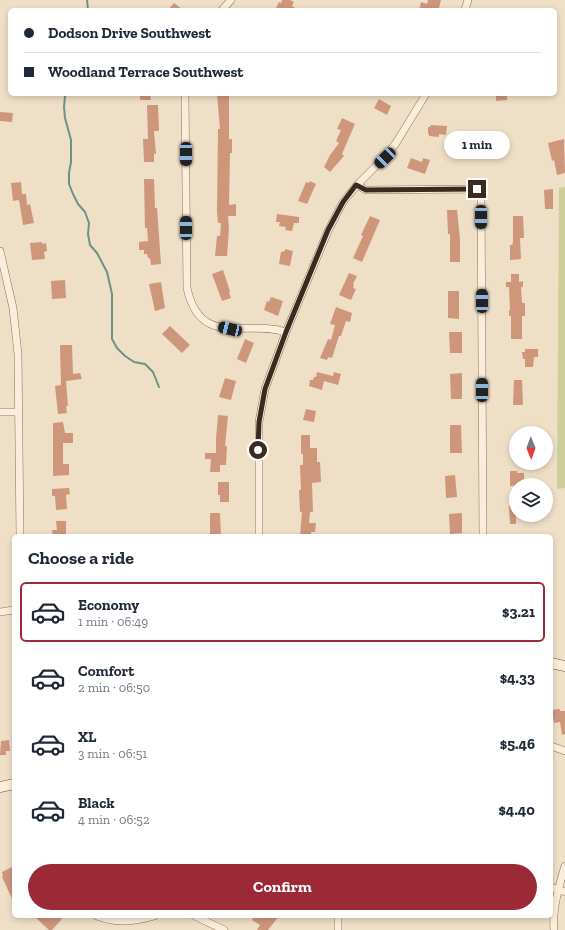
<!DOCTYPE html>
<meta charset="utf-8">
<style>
:root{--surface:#fff;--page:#f6f6f7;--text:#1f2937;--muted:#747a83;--line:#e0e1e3;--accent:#9c2a36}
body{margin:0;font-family:"Zilla Slab",serif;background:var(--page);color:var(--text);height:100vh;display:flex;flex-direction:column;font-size:15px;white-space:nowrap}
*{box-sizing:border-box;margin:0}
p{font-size:13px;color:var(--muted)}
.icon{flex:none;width:22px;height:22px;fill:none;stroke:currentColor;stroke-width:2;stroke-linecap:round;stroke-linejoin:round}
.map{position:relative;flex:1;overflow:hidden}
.panel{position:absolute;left:12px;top:534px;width:541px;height:384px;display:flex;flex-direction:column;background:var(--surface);border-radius:6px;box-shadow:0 2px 6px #0003}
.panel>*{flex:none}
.hud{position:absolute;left:8px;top:8px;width:549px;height:88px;border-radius:6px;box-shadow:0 2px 6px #0003;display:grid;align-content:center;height:88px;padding:0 16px;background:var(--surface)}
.needle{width:26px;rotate:179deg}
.fabs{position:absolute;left:509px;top:426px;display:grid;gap:8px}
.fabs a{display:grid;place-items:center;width:44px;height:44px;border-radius:50%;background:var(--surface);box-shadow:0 2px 6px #0003;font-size:20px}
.end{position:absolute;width:18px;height:18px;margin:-9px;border:5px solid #3b2a20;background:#fff;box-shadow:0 0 0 2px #fff}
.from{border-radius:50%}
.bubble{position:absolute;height:28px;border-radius:14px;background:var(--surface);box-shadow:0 2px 6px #0003;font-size:13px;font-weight:700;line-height:28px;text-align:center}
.car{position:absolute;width:12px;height:24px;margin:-12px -6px;border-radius:5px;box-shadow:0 0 3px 1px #0007;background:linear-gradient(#222 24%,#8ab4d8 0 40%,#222 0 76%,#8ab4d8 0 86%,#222 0)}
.hud b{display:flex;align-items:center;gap:14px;height:38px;font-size:15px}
.hud b+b{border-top:1px solid var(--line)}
.hud i{width:10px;height:10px;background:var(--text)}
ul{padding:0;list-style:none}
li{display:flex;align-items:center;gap:12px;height:60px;margin:0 8px 6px;padding:0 8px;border:2px solid transparent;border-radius:6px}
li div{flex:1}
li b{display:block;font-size:15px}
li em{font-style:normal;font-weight:700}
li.active{border-color:var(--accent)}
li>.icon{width:36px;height:36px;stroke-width:1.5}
h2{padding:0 16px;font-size:18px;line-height:48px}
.cta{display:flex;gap:8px;margin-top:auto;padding:8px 16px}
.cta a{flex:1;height:46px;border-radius:24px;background:var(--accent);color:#fff;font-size:16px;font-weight:700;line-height:46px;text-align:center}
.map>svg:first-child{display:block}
.green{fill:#cdce9a}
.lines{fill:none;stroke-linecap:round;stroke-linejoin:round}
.stream{stroke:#6e9286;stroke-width:2}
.building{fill:#ce977c}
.minor-casing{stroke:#8b715c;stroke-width:8}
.secondary-casing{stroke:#6d523f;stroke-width:11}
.minor{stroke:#faedda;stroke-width:7}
.secondary{stroke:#faedda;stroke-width:10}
.route{stroke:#3b2a20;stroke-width:5}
</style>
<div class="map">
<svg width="565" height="930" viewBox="0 0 565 930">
<rect width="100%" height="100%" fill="#efdfc7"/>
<!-- green -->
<path class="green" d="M565,187v301l-8,1 2,-301z"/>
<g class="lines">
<!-- stream -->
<path class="stream" d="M87,0l1,10
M67,94l-2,2 -1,11 1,11 6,22v22l-2,11v11l4,10 5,10 7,8 4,11 -1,11 2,11 7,8 10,19 5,22v45l5,9 8,8 9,6 11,2 8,8 6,15"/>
</g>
<!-- building -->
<path class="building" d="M282,0h8l4,2 -2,4 6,4h-23l4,-8 2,1z
M428,0h13l-2,8 2,1v1h-22l2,-8 6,2z
M174,3l9,7h-15z
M140,94h10l1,6h-11z
M217,94h12v45h3v14h-2l-1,52 7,-1v12h-8l1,13 -2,27h-12l2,-20h3l1,-13h-3l-1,-11 1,-83h2z
M507,94v6l-11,1v-6z
M379,99l12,7 -4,9 -13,-7z
M147,105h11l1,26h-5l2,23h-2v8h-10l-1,-23h5z
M0,112l13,1 -1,9 -12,-1z
M342,118l13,6 -13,30 2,2 -14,16 -6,-5 6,-12 9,-12 -3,-2 5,-11 -4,-1z
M431,125l16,1 -1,9 -7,-1v3l-10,-1v-2h-1v-7h2z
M564,139l1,34 -8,2 -3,-15 -2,1 -4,-18z
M411,158l11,4 1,-4 7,2 -5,14 -18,-6z
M144,179h10l1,29h2l4,56 -10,1 -1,-7h-2l-1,-4h-3v-4h-5v-8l9,-1 -1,-13h-2z
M310,181l6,3 -9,20 -9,-3 8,-19 3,1z
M21,182l1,12h4l1,11 3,-1 4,19 -11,2 -4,-25 -6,1 -2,-18z
M553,189v20h-8l-1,-19z
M447,210h10l3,29v23h-10v-28h-2z
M277,214l22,3v6h-5l-2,8 -7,-1 1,-3 -7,-1 1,-4h-4z
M370,216l10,4 -18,42 -9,-4 10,-22 -2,-1z
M513,216h10l1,22h-4l1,21 -11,1v-15h2l1,-3z
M42,242v2l4,-1 1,8 -3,1 1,7 -13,1 -2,-17z
M285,249l8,2 -3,15 -11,-2 2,-12 4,-1z
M223,270l7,21 -1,1 2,6 -9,3 -10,-27z
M349,273l8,3 -4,8 1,1 -1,3 3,1 -5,11 -12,-5z
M511,274h8v8l4,-1v6h-2l1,16h3v13h-3v23h-11v-23h-2v-6h1l-1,-23h2h-5v-5h5z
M65,280l1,18 -14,1 -1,-18z
M161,282l4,26 -10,3 -6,-27z
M448,291h11v28l-11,-1z
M271,297l12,4 -5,15 -14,-6 3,-9 2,1z
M336,307l16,6 -2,9 -4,-1 -5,15h-2l-7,22 -4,-1 -1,3 -7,-2 8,-19 3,1 4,-15 -5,-1z
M170,326l20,19 -8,8 -20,-19z
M449,332h13v21h-12z
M245,339l9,4 -8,20 -9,-4z
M60,345h12l1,29 7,-1 2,6 -16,2 2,25h-2l1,7 -9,1 -3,-28 6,-1z
M525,349h13v8h-4l-1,10h-8v-8h-2l-1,-7h3z
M317,372l16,4 1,-4 7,2 -3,11 -14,-4 -2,9 -13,-4 1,-6h3l1,-3h2z
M462,373v26h-11l-1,-25z
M225,378l11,3 -5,19 -12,-3z
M514,380h8l1,25h-10z
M306,409l10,2 -2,11 -11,-2z
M218,415l10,1 -3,30h2l-1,19h-6v7h-10l1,-13h-6v-6h11v-14z
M63,422l2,11h8v10h-10v21h6v11l-16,1v-53z
M450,425h11l1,28h-12z
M301,435h9v13h7v14h3l1,20 -9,1 1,29h-3l-1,11h7l-1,9h-4v4h-11l2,-24h-2l-1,-22h2l-1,-25h3v-11h-2z
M510,471h7v2h7v7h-3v5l-11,1z
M455,475l2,22 -11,1 -1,-22z
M218,482h11v20h-9v-7h-2z
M69,488l1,6 -4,1 1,14 -11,1 -1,-14h-3v-7z
M509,506h7v18h-6z
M210,513h10l1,23h-11z
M462,513v20l-12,1 -1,-20z
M56,521h10v15h-13l-1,-6h5z
M560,709v2h5v23l-3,1 -2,-13 -6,1 -2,-13z
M9,740l1,11h-4v4h-6l1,-14z
M14,866v37l-12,-26 1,-1 -1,-4z
M34,916h16l3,2 2,-2h4l3,3 -10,11h-3z
M254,916h25l-11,14h-11l3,-5 -8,-5z"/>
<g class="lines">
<defs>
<path id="minor" d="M222,10l9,-10
M465,10l3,-10
M185,94l2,194c13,61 60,31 99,44
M357,185l9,5 111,-1 4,4 2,343
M0,251l13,57 5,46 2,182
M0,412h19
M259,536v-114l6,-33 21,-57 42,-101 15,-29 14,-17 28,-28 11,-14 30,-49
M0,612l14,-2
M551,746l14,5
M551,887l14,5
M97,916c18,7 38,6 57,0
M195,916l29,14
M338,930v-14
M554,930c-2,-21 5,-44 11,-64"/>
<path id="secondary" d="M551,663l14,3
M0,787l14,-3"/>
</defs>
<!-- minor casing -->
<use href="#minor" class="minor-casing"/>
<!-- secondary casing -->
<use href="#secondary" class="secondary-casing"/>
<!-- minor -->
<use href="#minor" class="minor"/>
<!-- secondary -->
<use href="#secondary" class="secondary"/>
</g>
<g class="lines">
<!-- route -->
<path class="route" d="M258,450l1,-28 6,-33 21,-57 42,-102 15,-28 13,-17 10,5 111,-1"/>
</g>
</svg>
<div class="fabs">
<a><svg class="needle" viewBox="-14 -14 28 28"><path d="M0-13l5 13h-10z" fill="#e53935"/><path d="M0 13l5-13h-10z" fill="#747a83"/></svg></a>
<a><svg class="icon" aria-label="layers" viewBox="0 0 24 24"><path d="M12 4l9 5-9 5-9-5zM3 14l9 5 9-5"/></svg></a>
</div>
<i class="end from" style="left:258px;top:450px"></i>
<i class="end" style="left:477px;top:189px"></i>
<div class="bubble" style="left:444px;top:131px;width:66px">1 min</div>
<i class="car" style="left:186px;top:154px;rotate:180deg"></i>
<i class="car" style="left:385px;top:158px;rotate:226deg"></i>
<i class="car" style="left:481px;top:217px;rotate:180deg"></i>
<i class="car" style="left:186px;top:228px;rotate:0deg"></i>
<i class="car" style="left:482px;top:301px;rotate:0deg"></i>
<i class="car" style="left:230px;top:329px;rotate:283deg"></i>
<i class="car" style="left:482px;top:390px;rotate:0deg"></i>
<div class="hud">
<b><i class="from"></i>Dodson Drive Southwest</b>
<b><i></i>Woodland Terrace Southwest</b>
</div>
<section class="panel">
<h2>Choose a ride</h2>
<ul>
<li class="active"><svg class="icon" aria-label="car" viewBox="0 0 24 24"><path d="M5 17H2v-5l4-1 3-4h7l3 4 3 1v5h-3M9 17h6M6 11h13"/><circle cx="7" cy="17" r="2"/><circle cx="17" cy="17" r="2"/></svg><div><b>Economy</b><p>1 min · 06:49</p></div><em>$3.21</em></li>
<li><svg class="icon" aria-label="car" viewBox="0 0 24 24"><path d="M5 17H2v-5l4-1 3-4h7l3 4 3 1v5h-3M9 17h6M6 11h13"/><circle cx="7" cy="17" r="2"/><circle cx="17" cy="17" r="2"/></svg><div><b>Comfort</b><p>2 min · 06:50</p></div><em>$4.33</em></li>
<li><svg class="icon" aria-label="car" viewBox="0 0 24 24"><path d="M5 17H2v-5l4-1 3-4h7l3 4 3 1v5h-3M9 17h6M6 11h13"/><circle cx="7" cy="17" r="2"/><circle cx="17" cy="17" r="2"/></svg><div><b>XL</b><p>3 min · 06:51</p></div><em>$5.46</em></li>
<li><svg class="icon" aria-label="car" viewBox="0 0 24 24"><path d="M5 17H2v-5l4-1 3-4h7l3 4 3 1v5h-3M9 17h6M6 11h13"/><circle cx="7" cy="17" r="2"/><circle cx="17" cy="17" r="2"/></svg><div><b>Black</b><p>4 min · 06:52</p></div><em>$4.40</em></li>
</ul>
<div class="cta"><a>Confirm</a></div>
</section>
</div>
